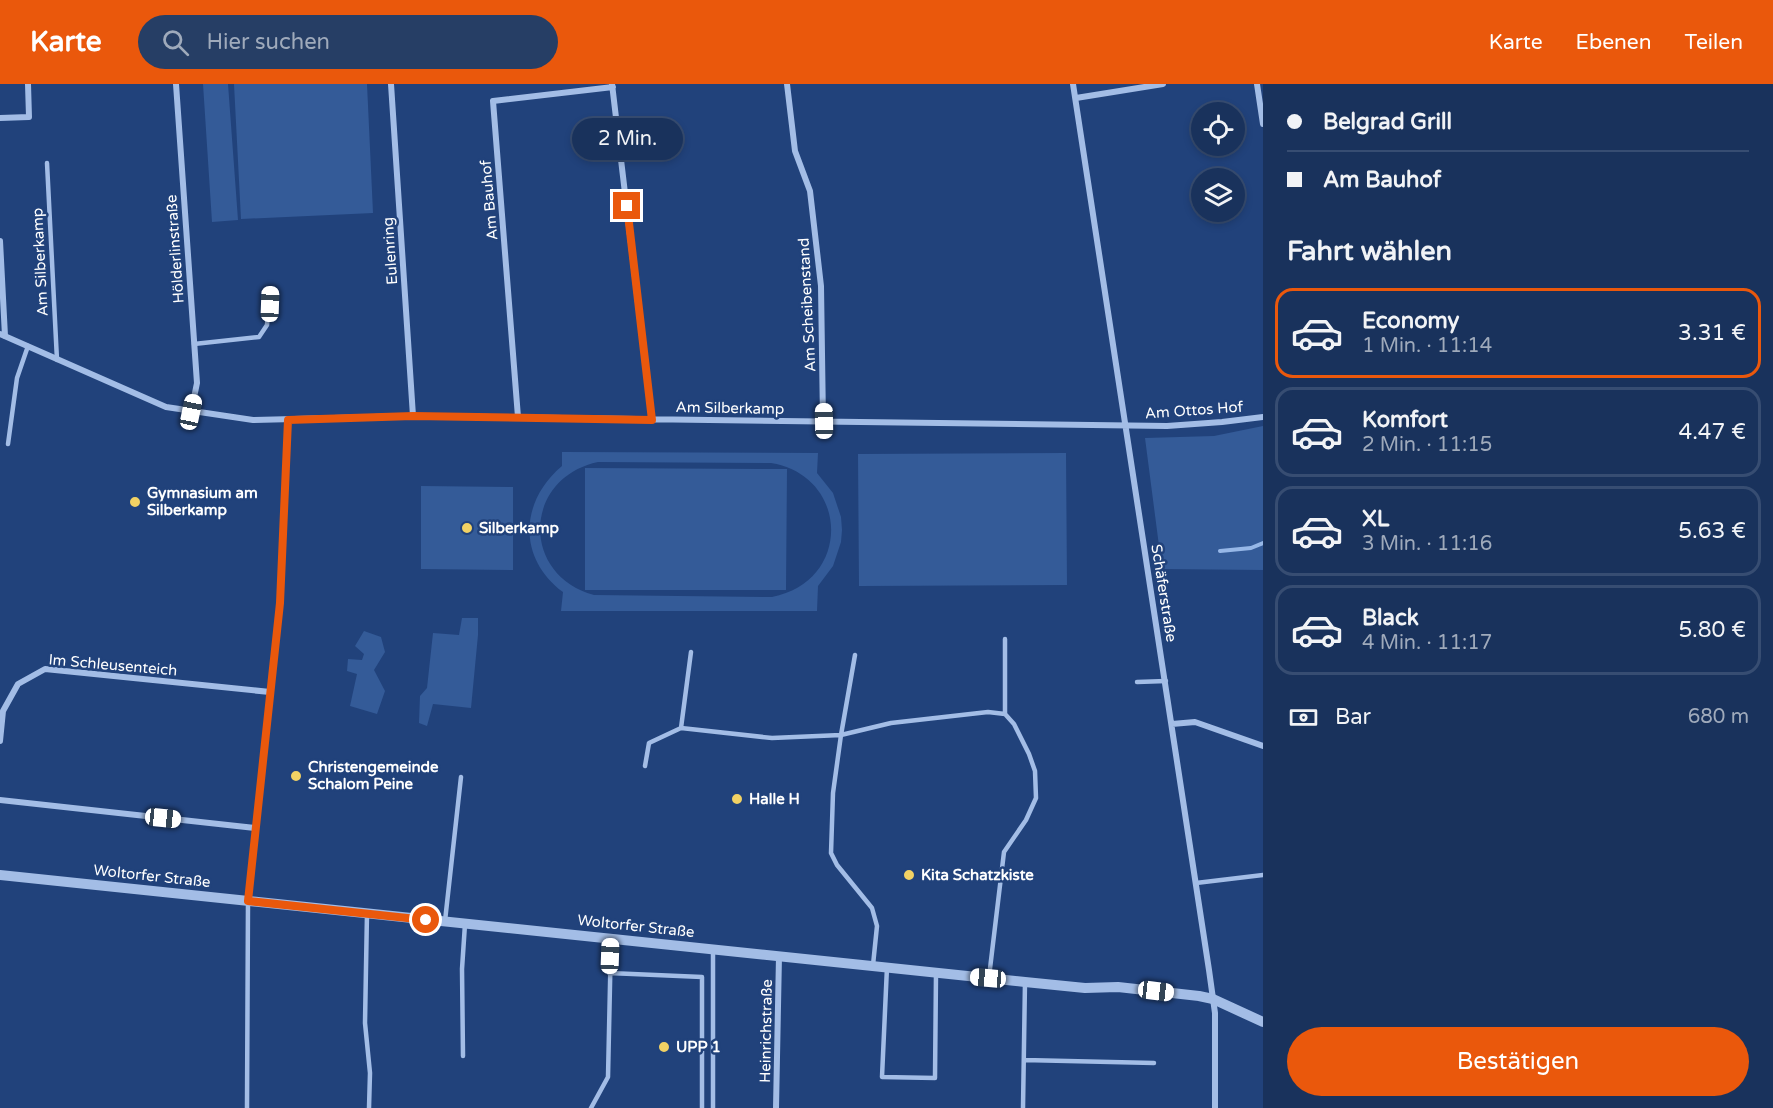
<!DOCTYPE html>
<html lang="de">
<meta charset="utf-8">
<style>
:root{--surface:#19325c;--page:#263e65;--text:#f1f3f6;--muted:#9faabb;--line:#374d72;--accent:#ea580c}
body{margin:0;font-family:"Varela Round",sans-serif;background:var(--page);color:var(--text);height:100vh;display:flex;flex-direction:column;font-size:22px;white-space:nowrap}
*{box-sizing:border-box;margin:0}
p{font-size:20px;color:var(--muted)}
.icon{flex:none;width:33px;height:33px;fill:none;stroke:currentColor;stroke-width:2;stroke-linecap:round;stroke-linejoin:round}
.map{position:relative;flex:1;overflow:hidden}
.sheet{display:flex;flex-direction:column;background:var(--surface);width:510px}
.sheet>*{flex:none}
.hud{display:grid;align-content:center;height:132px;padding:0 24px;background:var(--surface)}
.fabs{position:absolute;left:1191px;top:18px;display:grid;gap:12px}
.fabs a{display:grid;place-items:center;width:54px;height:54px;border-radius:50%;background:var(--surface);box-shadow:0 3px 9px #0003,0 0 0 2px var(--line);font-size:30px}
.end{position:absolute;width:27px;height:27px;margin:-14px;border:8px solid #ea580c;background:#fff;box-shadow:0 0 0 3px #fff}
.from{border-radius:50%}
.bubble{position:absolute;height:42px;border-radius:21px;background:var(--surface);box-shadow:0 3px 9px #0003,0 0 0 2px var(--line);font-size:20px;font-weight:600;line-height:42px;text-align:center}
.car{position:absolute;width:18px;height:36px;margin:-18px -9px;border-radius:8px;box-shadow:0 0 4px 2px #0007;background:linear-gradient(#fff 24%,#345 0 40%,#fff 0 76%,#345 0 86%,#fff 0)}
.hud b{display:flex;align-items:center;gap:21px;height:57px;font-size:22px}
.hud b+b{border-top:2px solid var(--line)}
.hud i{width:15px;height:15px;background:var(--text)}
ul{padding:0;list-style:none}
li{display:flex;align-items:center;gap:18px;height:90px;margin:0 12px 9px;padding:0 12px;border:3px solid var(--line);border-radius:18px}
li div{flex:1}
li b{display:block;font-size:22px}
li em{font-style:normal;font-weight:600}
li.on{border-color:var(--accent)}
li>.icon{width:54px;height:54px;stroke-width:1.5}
h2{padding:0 24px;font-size:27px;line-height:72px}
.pay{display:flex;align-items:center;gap:15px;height:66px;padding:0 24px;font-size:22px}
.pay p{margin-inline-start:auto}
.primary-button{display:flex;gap:12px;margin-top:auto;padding:12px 24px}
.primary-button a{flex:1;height:69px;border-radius:36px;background:var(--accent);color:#fff;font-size:24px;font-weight:600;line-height:69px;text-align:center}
header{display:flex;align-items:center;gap:36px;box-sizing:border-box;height:84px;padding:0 30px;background:var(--accent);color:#fff}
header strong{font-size:28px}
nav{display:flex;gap:33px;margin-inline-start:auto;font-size:21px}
.search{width:420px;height:54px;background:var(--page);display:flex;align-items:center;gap:15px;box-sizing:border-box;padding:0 21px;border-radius:33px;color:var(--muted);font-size:22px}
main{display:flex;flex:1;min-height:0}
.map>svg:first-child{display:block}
.green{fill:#345b98;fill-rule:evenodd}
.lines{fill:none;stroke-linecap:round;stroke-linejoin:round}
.stream{stroke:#96b7e7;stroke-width:4}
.service{stroke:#a3bde6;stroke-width:4.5}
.minor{stroke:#a3bde6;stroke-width:6}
.tertiary{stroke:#a3bde6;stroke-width:10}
.route{stroke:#ea580c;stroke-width:8}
.poi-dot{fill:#f2d264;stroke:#21427b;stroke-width:2}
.labels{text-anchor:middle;stroke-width:5;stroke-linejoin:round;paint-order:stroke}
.street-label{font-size:15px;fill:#fff;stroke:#21427b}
.poi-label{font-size:15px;font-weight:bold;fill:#fff;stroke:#21427b;text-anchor:start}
</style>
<header>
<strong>Karte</strong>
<div class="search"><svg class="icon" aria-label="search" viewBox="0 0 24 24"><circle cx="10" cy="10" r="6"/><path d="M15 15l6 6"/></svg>Hier suchen</div>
<nav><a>Karte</a><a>Ebenen</a><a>Teilen</a></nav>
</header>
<main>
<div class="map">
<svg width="1263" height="1024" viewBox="0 0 1263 1024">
<rect width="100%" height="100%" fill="#21427b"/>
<!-- green -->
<path class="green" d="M203,0h25l10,136 -26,2z
M234,0h133l6,129 -132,6z
M1263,342v144l-101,-1 -17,-131 69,-2z
M562,368l256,1 -1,20 16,20 8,24 1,13 -1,12 -8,24 -15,20 -1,25h-256l2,-19c-46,-34 -43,-91 -1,-126zM598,378l173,1c79,13 81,119 1,134l-178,-2c-74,-20 -71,-117 4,-133z
M1066,369l1,132 -208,1 -1,-132z
M585,384l202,1 -1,121h-201z
M421,402l92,1v83l-92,-1z
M462,534h16v17l-7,73 -38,-4 -6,22 -8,-3 1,-27 7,-8 6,-55 26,2z
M364,547l17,6 4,15 -11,18 11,21 -8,23 -27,-8 7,-32 -10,-3 1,-12 14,1 2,-6 -9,-8z"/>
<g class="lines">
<!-- stream -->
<path class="stream" d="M1220,467l31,-3 12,-5"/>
<!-- service -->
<path class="service" d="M47,79l10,197
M194,260l65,-7 8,-12 3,-36
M8,360l9,-66 11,-32
M1005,555v75
M1137,598l29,-1
M681,644l10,-76
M645,682l4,-23 32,-15 91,10 69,-3 14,-80
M1196,799l67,-8
M367,829l-2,110 5,50 -1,35
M445,837l16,-144
M713,865v159
M873,881l4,-39 -5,-18 -35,-43 -6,-12 2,-60 8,-58 50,-12 97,-11 17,2 9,10 15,30 6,17 1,27 -10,22 -22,32 -15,125
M887,883l-5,110 53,1 1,-104
M609,889l93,4v131
M463,972l-1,-87 3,-45
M1024,976l130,3
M247,1024l1,-207
M591,1024l17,-31 3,-138
M1023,1024l2,-126"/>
<!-- minor -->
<path class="minor" d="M176,0l21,299 -6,29
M391,0l22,332
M612,0l40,336
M787,0l8,67 15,40 11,95 2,135
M1073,0l136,886 6,43v95
M1257,0l6,40
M1076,14l87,-14
M0,34l29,-1 -1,-33
M0,157l5,95
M0,250l166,73 87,13 160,-4 754,10 55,-4 41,-5
M518,333l-25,-316 120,-14
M1172,640l23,-2 68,24
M0,657l3,-30 15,-27 27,-15 225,23
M0,716l255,28
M248,817l32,-298 8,-183
M776,1024l3,-152"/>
<!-- tertiary -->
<path class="tertiary" d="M0,791l1025,107 60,6 33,-1 81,9 14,3 50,23"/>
</g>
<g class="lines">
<!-- route -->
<path class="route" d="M426,836l-178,-19 32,-298 8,-183 125,-4 239,4 -25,-214"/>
</g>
<!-- markers -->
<g class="poi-dot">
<circle cx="135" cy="418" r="6"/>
<circle cx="467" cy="444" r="6"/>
<circle cx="296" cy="692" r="6"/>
<circle cx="737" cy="715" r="6"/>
<circle cx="909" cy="791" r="6"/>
<circle cx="664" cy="963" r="6"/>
</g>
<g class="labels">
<!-- street labels -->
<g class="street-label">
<text transform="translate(489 116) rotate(-95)" y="5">Am Bauhof</text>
<text transform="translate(175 165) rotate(-94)" y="5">Hölderlinstraße</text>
<text transform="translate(390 167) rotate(-94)" y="5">Eulenring</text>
<text transform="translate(40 178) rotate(-93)" y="5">Am Silberkamp</text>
<text transform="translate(807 221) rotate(-93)" y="5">Am Scheibenstand</text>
<text transform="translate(730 324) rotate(1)" y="5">Am Silberkamp</text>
<text transform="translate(1194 326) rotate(-4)" y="5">Am Ottos Hof</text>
<text transform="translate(1164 509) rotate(81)" y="5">Schäferstraße</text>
<text transform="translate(113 581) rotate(5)" y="5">Im Schleusenteich</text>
<text transform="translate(152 792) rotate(6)" y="5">Woltorfer Straße</text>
<text transform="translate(636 842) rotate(6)" y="5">Woltorfer Straße</text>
<text transform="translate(766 947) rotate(-89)" y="5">Heinrichstraße</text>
</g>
<!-- poi labels -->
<g class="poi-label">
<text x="147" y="414">Gymnasium am<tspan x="147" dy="17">Silberkamp</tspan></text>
<text x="479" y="449">Silberkamp</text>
<text x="308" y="688">Christengemeinde<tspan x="308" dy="17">Schalom Peine</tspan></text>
<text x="749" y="720">Halle H</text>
<text x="921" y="796">Kita Schatzkiste</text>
<text x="676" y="968">UPP 1</text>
</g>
</g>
</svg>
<div class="fabs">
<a><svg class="icon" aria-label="locate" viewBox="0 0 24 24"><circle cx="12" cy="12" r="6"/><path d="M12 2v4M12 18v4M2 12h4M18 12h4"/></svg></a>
<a><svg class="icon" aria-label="layers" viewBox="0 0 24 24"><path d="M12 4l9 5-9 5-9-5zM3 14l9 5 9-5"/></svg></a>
</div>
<i class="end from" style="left:426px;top:836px"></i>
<i class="end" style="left:627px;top:122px"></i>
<div class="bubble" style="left:572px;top:34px;width:111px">2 Min.</div>
<i class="car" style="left:270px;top:220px;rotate:2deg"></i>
<i class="car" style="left:191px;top:328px;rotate:12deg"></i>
<i class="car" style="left:824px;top:337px;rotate:359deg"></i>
<i class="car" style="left:163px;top:734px;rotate:96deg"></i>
<i class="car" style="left:610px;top:872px;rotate:2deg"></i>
<i class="car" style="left:988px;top:894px;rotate:275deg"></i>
<i class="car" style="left:1156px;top:907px;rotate:97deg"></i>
</div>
<section class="sheet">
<div class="hud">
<b><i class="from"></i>Belgrad Grill</b>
<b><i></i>Am Bauhof</b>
</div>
<h2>Fahrt wählen</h2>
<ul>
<li class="on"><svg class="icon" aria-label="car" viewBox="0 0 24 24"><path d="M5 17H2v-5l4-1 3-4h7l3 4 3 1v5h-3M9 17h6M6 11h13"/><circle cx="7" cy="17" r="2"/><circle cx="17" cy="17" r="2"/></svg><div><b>Economy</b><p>1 Min. · 11:14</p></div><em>3.31 €</em></li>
<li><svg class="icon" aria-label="car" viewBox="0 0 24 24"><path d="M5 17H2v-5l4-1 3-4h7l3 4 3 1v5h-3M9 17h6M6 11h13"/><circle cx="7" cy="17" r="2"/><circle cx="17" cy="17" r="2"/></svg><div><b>Komfort</b><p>2 Min. · 11:15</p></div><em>4.47 €</em></li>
<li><svg class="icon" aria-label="car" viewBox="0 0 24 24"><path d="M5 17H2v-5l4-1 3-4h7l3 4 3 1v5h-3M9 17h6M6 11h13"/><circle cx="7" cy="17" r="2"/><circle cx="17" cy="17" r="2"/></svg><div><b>XL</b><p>3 Min. · 11:16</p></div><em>5.63 €</em></li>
<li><svg class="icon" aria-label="car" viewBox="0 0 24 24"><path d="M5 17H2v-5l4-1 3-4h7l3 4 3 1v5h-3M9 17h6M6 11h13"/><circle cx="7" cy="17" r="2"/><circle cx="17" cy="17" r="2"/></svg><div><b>Black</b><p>4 Min. · 11:17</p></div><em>5.80 €</em></li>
</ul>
<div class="pay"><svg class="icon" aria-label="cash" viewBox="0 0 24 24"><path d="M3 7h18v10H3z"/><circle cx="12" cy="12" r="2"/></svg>Bar<p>680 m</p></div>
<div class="primary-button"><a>Bestätigen</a></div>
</section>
</main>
